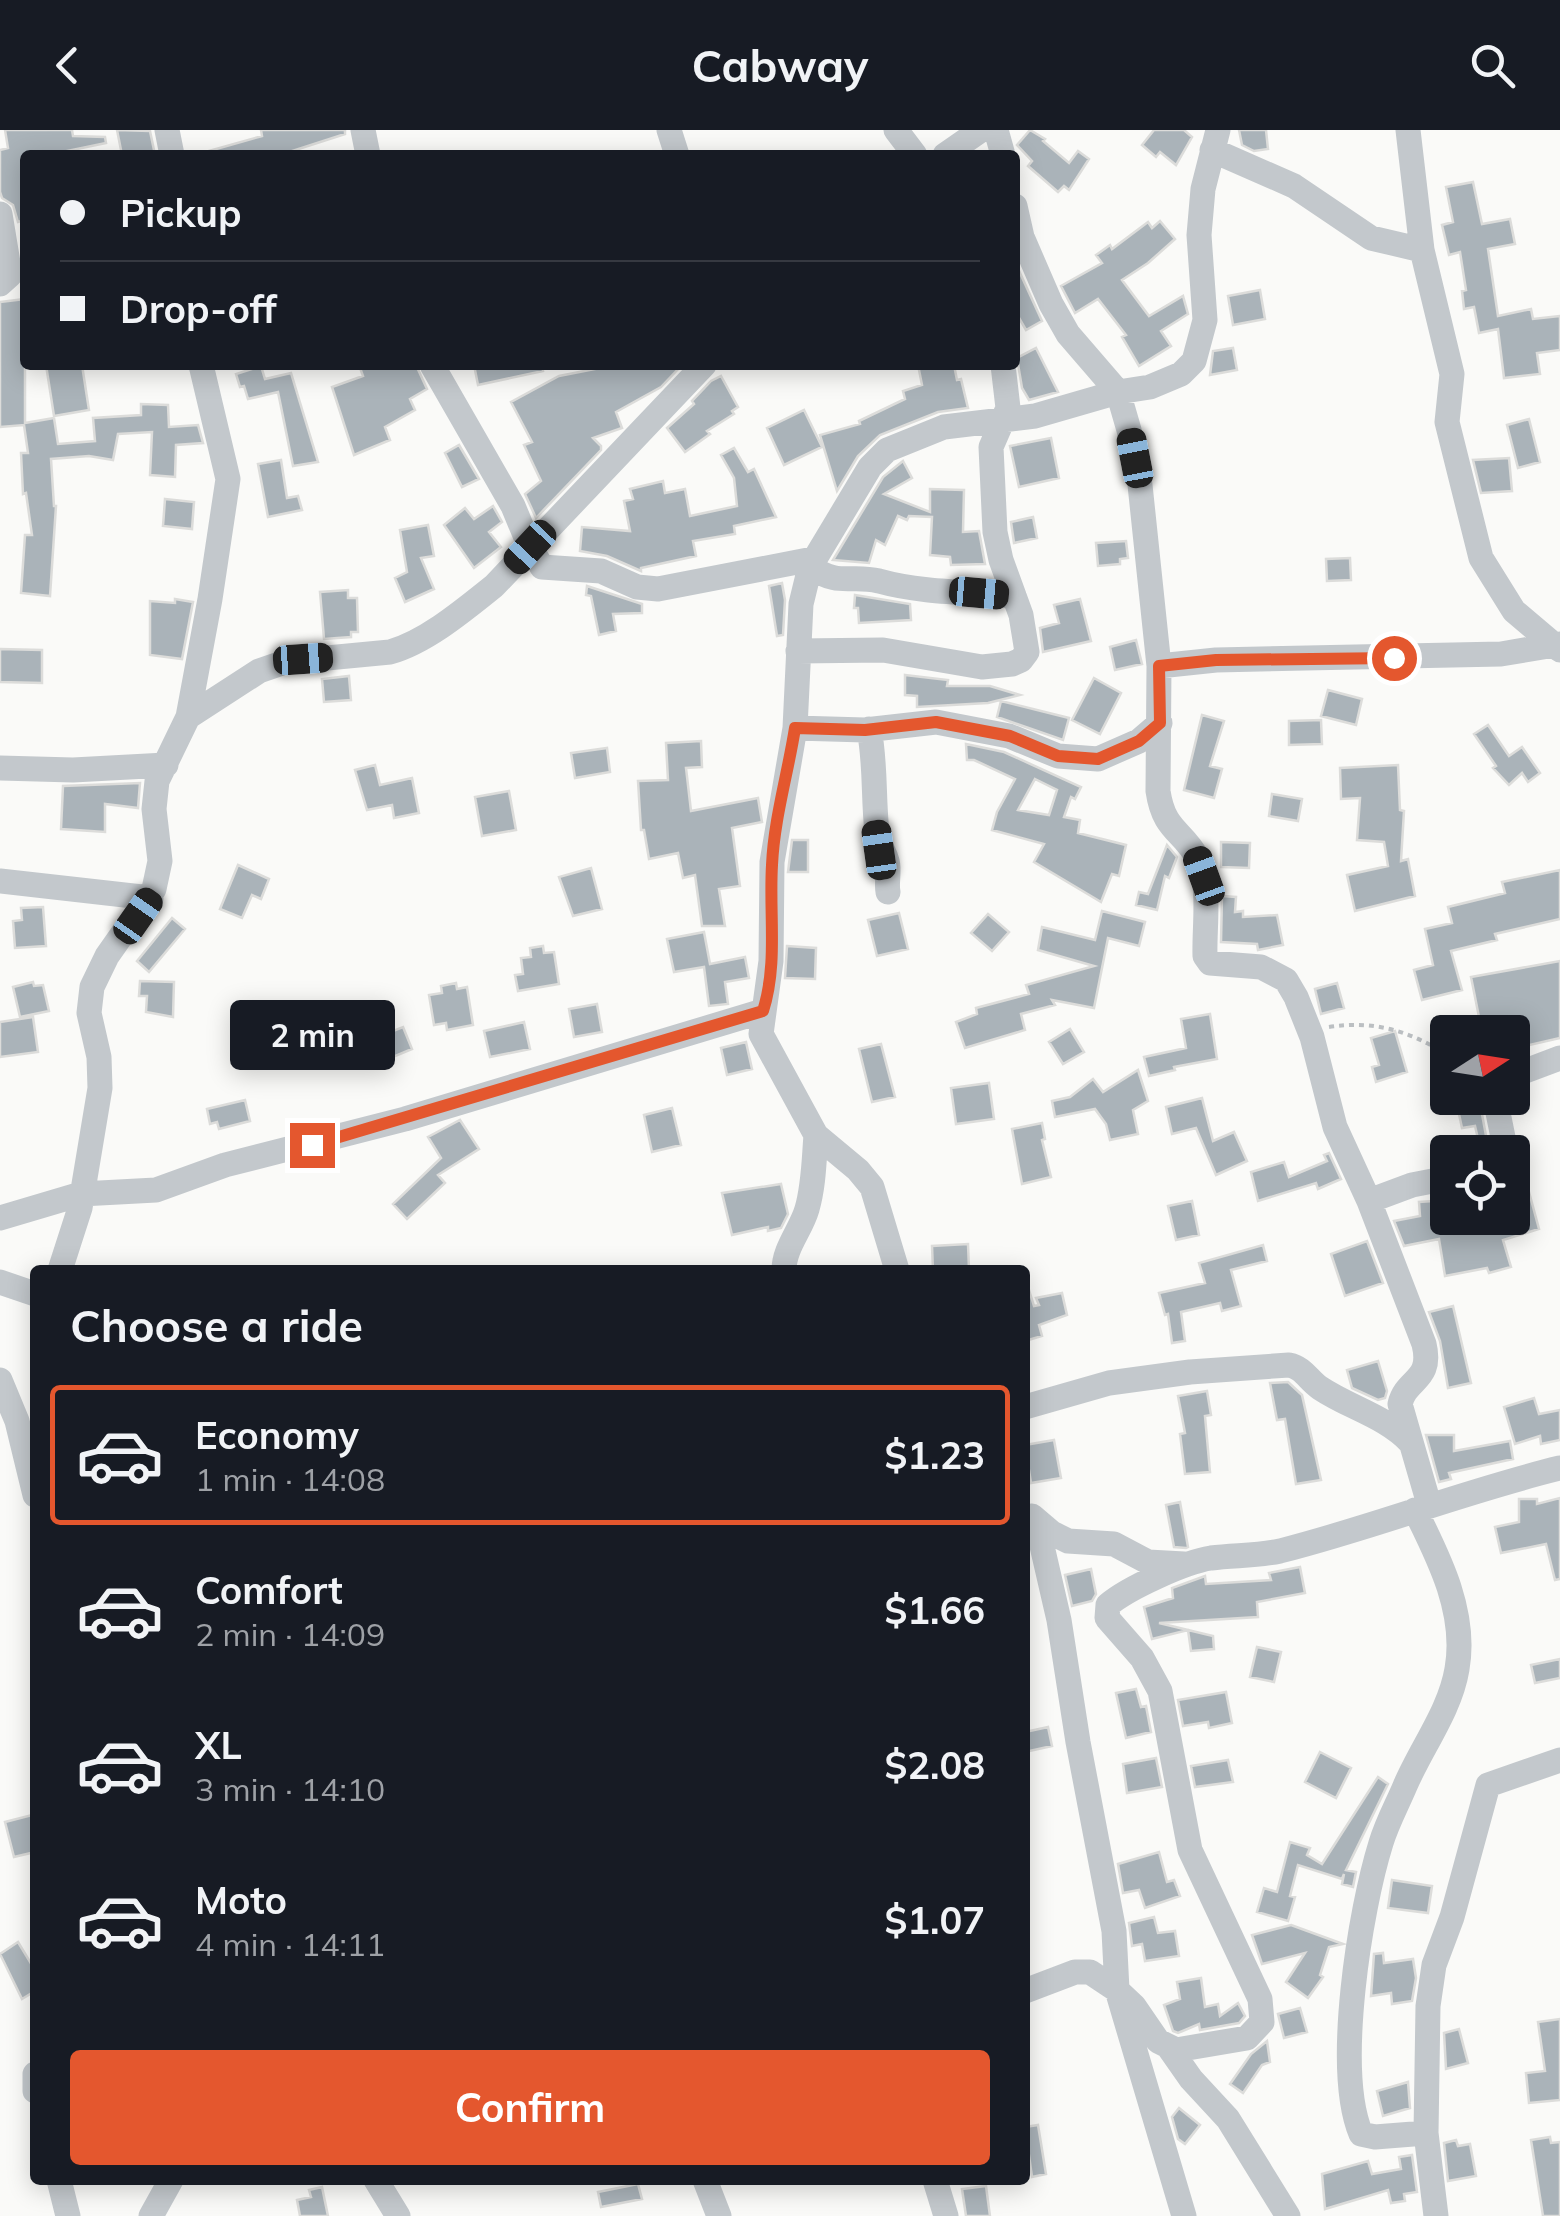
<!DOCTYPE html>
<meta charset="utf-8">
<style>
:root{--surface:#171b24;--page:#242831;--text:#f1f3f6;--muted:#9ea1a6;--line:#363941;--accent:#e4572e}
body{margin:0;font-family:Mulish,sans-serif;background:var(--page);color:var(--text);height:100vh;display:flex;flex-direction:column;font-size:38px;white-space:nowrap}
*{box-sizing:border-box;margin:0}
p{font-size:32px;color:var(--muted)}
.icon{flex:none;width:55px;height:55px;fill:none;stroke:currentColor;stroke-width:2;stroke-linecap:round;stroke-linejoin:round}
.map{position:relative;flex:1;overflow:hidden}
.sheet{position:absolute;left:30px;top:1135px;width:1000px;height:920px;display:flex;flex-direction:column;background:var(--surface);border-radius:10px;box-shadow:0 5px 25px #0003}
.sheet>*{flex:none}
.banner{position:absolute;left:20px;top:20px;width:1000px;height:220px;border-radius:10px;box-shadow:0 5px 25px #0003;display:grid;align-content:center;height:220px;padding:0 40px;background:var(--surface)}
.needle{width:65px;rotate:78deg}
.fabs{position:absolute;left:1430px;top:885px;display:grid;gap:20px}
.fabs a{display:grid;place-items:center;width:100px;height:100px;border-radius:10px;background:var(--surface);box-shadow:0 5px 25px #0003;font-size:50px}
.end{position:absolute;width:45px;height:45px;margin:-22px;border:12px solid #e4572e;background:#fff;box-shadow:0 0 0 5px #fff}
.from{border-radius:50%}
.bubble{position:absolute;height:70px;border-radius:10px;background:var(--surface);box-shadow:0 5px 25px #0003;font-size:32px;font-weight:700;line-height:70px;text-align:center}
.car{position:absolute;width:30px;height:60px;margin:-30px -15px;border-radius:12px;box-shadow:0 0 8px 2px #0007;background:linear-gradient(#222 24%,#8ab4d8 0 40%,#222 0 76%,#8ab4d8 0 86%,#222 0)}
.banner b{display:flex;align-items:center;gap:35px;height:95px;font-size:38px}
.banner b+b{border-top:2px solid var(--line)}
.banner i{width:25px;height:25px;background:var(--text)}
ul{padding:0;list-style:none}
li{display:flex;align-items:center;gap:30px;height:140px;margin:0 20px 15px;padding:0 20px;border:5px solid transparent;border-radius:10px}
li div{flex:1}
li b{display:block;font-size:38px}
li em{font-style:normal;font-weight:700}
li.current{border-color:var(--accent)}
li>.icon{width:90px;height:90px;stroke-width:1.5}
h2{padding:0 40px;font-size:45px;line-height:120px}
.primary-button{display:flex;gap:20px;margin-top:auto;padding:20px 40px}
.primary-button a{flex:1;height:115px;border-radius:10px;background:var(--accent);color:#fff;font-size:40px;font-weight:700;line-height:115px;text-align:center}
header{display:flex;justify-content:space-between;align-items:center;height:130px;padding:0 40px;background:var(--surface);font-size:45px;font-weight:700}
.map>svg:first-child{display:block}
.building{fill:#aab3b9;stroke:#dcdcda;stroke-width:2.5;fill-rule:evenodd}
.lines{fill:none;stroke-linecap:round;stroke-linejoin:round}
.path{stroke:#bbbfc2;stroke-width:4;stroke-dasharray:5 5;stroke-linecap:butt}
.minor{stroke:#c3c8cc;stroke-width:25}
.route{stroke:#e4572e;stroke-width:12}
</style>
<header><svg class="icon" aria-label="back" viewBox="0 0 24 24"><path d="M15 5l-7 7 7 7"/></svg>Cabway<svg class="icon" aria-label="search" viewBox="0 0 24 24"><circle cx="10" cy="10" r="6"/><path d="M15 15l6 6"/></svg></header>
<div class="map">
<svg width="1560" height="2086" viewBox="0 0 1560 2086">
<rect width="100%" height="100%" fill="#fafaf8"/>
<!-- building -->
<path class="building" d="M5,0h67l1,6 32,1 1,6 -58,12h-23v65l-7,2 -5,-17 -11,-7 -2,-6v-42l8,-2z
M117,0l33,1 5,24h-33z
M261,0h84v4l-65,21h-71v-4l53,-15z
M1030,0l15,9 -2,2 26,22 9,-12 11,8 -20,31 -5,-4 -6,6 -30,-26 4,-5 -15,-16z
M1154,0h30l8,7 -16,28 -16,-13 -4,5 -14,-12z
M1239,0h27l2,19 -14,2 -12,-6z
M1473,52l9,42 28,-5 5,25 -27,5 10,67 33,-7 2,10 27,-3v34l-23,3 3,21 -36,4 -6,-49 -19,4 -5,-26 -10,2 -2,-18 4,-1 -6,-38 -11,3 -7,-30 11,-3 -7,-35z
M1160,91l15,18 -27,24 -26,17 27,36 34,-20 5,18 -27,17 10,15 -32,20 -17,-29 4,-2 -28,-36 -23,14 -14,-27 41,-23 -6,-8 14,-10 2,4 36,-27 4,6z
M1015,132l27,59 -16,9 -11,-19z
M1260,160l5,29 -32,6 -5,-29z
M25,169v124l29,-5 4,26 37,-3 -2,-23 48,-3v-11l27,1 1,22 29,-2 5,18 -27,2 -1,32 -25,-2 2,-43 -34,2 -5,26 -24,-4 -38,3 3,47h2l-6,90 -29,-3 4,-58h7l-6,-42 -3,1 -2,-41h7l-4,-28 -24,2v-125z
M1036,218l22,44 -29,8 -7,-12 -5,-30z
M1233,218l4,22 -27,5 3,-24z
M46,235h36l7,45 -35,6z
M359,235h57l11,24 -17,10 5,11 -30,17 5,13 -36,15 -22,-68 31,-11z
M474,235h68l1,6 -65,14z
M615,235h67l-21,22 -45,25 6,16 -29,10 8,8v4l-65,68 -11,-24 16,-13 -17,-36 8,-3 -21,-40 48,-26z
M918,235h36l3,15 4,-1 7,29 -30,4 -58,23 -22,21 -21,35 -17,-56 40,-11 -1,-3 46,-22 -2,-8 19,-6z
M261,236l4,13 26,-6 27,89 -25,4 -15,-74 -30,7 -4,-13 -4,1 -4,-13z
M721,246l17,31 -6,4 2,3 -27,17 3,3 -25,18 -18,-24 27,-24 -2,-3 19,-20z
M804,280l18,37 -38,18 -17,-37z
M1529,289l11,43 -22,6 -11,-43z
M1051,308l8,40 -40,9 -9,-41z
M459,315l20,34 -17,8 -17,-34z
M734,318l14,24 6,-3 22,48 -42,9 1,8 -42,7 3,15 -55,12v3l-34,-15 -27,-5 2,-24 48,4 -6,-30 9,-2 -3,-10 33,-8 2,12 20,-4 5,27 47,-10 -3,-28 -13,-23z
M1509,328l3,33 -31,2 -8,-33z
M281,330l6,38 11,-2 4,14 -34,7 -10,-53z
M903,331l9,17 -28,16 46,18v-23l34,1 -1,42 16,-1 6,33 -34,1 -1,-8 -20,-2 2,-38 -23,-1 -2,4 -9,-4 -13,29 -9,-5 -7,23 -36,-3 50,-83z
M165,369l29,3 -2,27 -29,-3z
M493,376l9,16 -13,10 12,15 -27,21 -30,-43 21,-17 9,11z
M1033,387l4,21 -23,5 -3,-21z
M428,395l6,31 -13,2 13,31 -29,13 -10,-24 12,-6 -7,-42z
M1126,411l2,17 -8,1v5l-22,2 -2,-23z
M1350,428l1,22 -24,1 -1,-22z
M782,453l3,17 -2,35 -6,1 -8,-50z
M587,456l55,18v9l-29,1 3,17 -17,4 -8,-39 -5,-1z
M348,460v8h9l1,34h-7v5l-27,2 -4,-47z
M855,465l55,9 1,16 -52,3 -1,-15h-4z
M175,469l18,3 -11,57 -32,-4v-54l25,2z
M1080,469l11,42 -48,11 -3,-24 19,-5 -5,-18z
M1136,510l6,24 -27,6 -5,-23z
M0,519l42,1v33l-42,-1z
M905,545l43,5 -1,6h43l30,9 -32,8 -71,4v-11l-12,-1z
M349,546l2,24 -27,2 -2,-23z
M1094,548l27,15 -21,41 -28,-14z
M1328,560l34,9 -6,26 -35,-9z
M1001,571l68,17 -6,22 -66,-23z
M1202,585l22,6 -14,45 12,3 -8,29 -30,-8z
M1321,590l1,24 -33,1v-24z
M1488,595l21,31 13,-9 18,26 -12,9 -6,-9 -13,12 -16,-17 3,-2 -22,-32z
M701,611l1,26 -16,1 5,43 67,-13 4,24 -30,6 8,58 -21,3 6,37h-23l-7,-51 -12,3 -5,-25 -29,6 -5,-29h-3l-3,-49 30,-1 -2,-37z
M966,614l38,8 77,35 -6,12 -4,-2 -7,20 16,3 -2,13 48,12 -7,31 -7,-2 -11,28 -67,-40 10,-18 -52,-14 5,-18 18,-33 -41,-19h-7zM1035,649l22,11 -8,25 -31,-5z
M607,618l3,24 -35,6 -4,-25z
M375,635l5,20 32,-7 7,35 -25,5 -2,-13 -25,5 -12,-40z
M1398,635l2,45 4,1 -3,50 7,-2 7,37 -60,15 -8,-36 41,-9 -4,-24 -27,-2 3,-42 -19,1 -1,-31z
M140,653l-2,25 -33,-4v28l-44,-3 2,-43z
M509,661l7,39 -34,6 -7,-39z
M1272,664l30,5 -4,22 -29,-5z
M792,710h16v32h-20z
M1221,712l29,1 -1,25 -28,-1z
M1167,715l10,12 -8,21 -4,-2 -8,34 -21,-5 3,-13 9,2z
M238,735l31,14 -8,20 -9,-4 -10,23 -22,-9z
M591,738l11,41 -29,7 -14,-39z
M1560,740v49l-65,15 2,6 -46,11 11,39 -40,10 -8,-30 19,-5 -8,-36 27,-6 -4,-16 57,-14 -3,-11z
M1222,766l14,1 -1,15 8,-1v6l34,-2 6,30 -25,5 -1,-6 -36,-2z
M43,777l3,39 -31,2 -2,-27 9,-1 -1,-12z
M1102,781l43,11 -6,24 -31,-8 -14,70 -42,-8 3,5 -34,9 4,16 -60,18 -9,-26 21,-8 -1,-6 53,-14 -3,-9 68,-19 -56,-16 4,-23 53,13z
M899,783l9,36 -31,7 -9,-36z
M988,784l21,18 -17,19 -21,-18z
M172,788l13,11 -36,43 -12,-11z
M704,802l6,32 35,-7 4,21 -24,4 3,22 -19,2 -5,-39 -30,5 -7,-33z
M543,816l1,7 10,-1 5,32 -41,7 -3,-16 8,-1 -2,-16 10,-1 -1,-9z
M787,816l29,2 -1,31 -30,-1z
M1560,831v77l-48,11v-17h-30l-11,-55z
M140,851l34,1 -1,35 -27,-5 1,-16h-8z
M33,852l1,4 9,-1 6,26 -29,6 -7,-30z
M456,853l1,6 10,-2 6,38 -26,5 -1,-7 -12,2 -5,-30 13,-2 -1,-7z
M1337,853l7,25 -23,6 -6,-25z
M597,874l5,28 -28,5 -5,-28z
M1210,884l7,45 -43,8 1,3 -26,6 -5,-19 42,-9 -5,-29z
M33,887l5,35 -38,5v-35z
M524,892l6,27 -40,8 -6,-26z
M403,897l9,22 -19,8 -10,-22z
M1070,899l14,23 -21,12 -14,-22z
M1395,901l12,41 -31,10 -4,-15 7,-2 -8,-27z
M746,912l6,27 -25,6 -6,-27z
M881,914l14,53 -23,5 -13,-53z
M1138,940l10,31 -15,9 5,24 -28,6 -4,-16 -11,-15 -40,8 -3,-16 18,-4 23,-18 10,13z
M989,953l5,36 -38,5 -5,-36z
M1202,968l11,43 21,-9 13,29 -31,14 -20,-47 -24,6 -6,-27z
M1471,968h8l8,43 -8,2 -4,-17 -13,2 -6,-28z
M245,970l5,21 -31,8 -2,-7 -7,2 -3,-15z
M672,978l9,37 -29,7 -8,-37z
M460,990l19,29 -41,26 7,8 -38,36 -14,-15 48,-46 -13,-21z
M1042,993l3,16 -3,1 9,37 -29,7 -10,-55z
M1329,1023l12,26 -23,10 -2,-6 -58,18 -7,-29 33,-10 5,15 38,-16 -3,-6z
M781,1054l7,30 -7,14 -13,3v-4l-36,8 -10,-42z
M1529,1062l10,37 -36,11 8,27 -22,6 -2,-5 -42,8 -6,-37 -35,7 -10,-25 26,-5 -1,-14 29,-2v18h64v-21z
M1192,1071l7,34 -23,5 -8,-34z
M1367,1111l16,42 -38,13 -14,-42z
M968,1114l1,26h-36l-1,-24z
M1263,1115l4,16 -36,9 10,36 -19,5 -2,-8 -39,9 4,29 -13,2 -4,-29 -3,1 -6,-22 46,-10 -6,-20z
M1029,1160l5,16 5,-1 -3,-7 26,-5 5,22 -28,10 3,11 -17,5v-50z
M1453,1176l18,77 -23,5 -8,-47 -11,-29z
M1378,1231l9,30 -2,7 -7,2 -26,-12 -5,-18z
M1288,1252l14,13 19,85 -25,4 -11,-65 -8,1 -7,-37z
M1207,1261l4,24 -6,1 5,56 -25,2 -5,-40 5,-1 -7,-37z
M1534,1268l5,16 21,-4v30l-19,4 -1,-8 -25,8 -11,-37z
M1426,1305h28v16l56,-10 3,18 -64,14 2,6 -12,3z
M1054,1310l7,38 -30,5 -6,-38z
M1560,1368v81l-5,1 -9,-36 -45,9 -6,-26 24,-5v-23h18v5z
M1180,1372l8,45 -2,1 -12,-1 -8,-42z
M1300,1437l5,26 -48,9 1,15 -99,6 54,13 1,13 -23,2 -3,-21 -36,9 -8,-32 29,-9 -1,-10 33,-12 1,8 65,-4 -2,-7z
M1091,1439l5,25 -4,7 -20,5 -7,-31z
M1257,1517l24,5 -7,30 -24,-5z
M1560,1529v19l-25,5 -4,-18z
M1136,1559l5,18 5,-1 5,26 -25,6 -10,-45z
M1226,1562l6,31 -23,5 -1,-6 -25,4 -5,-26z
M1048,1597l4,19 -27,6v-20z
M1320,1622l31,16 -15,30 -31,-16z
M1156,1628l6,29 -35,6 -4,-29z
M1228,1630l5,22 -38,5 -4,-21z
M1378,1647l10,7 -42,86 10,2 -3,15 -11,-3 2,-10 -2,5 -44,-14 -8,31 5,1 -7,24 -31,-9 7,-24 13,4 13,-50 20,6 -3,7 15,9z
M32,1685l3,37 -21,5 -9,-35z
M1159,1722l8,30 7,-2 6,16 -35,12 -6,-18 -16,3 -5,-29z
M1392,1750l40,6 -4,27 -40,-5z
M1154,1787l4,16 17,-2 4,25 -34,5 -3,-17 -10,2 -3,-23z
M1291,1795l52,19 -14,3 -9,28 3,2 -15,21 -22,-16 19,-29 -43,11 -10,-29z
M18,1812l17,28v21l-13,8 -22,-45z
M1383,1823l1,10 29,-4 3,19 -4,23 -20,3 -1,-11 -20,3 3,-42z
M1201,1848l4,29 13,-3 2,12 18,-13 7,13 -6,7 -39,7 -1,-6 -21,9 -5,-2 -9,-26 16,-6 -3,-17z
M1300,1878l7,24 -23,6 -6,-24z
M1560,1889v81l-31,3 -3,-30 19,-2 -7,-49z
M1459,1899l9,34 -22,6 -2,-36z
M1267,1911l3,21 -8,3 -19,28 -13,-9 21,-30z
M1408,1952l2,26 -27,8 -6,-25z
M1179,1978l21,17 -15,19 -7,-5 -6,-22z
M1038,1995l8,49 -14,3 -7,-50z
M1550,2007l1,6 9,-1v74h-17l-12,-76z
M1456,2010l2,6 12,-2 6,32 -28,5 -4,-38z
M1412,2025l5,37 -13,2 1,7 -14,2 -3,-13 -63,19 -3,-35 46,-13 4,13 29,-5 -2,-12z
M638,2054l4,15 -41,8 -3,-15z
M986,2056l4,30h-24l-4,-27z
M322,2057l6,29h-28l-3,-16 14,-3 -2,-7z"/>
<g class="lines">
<!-- path -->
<path class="path" d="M1329,897c46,-7 80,4 119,28"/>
<!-- minor -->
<path class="minor" d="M167,0l5,25
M363,0l5,25
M669,0l8,25
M896,0l19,25
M996,0l7,25
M1408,0l14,120 30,124 -5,48 34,136 33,53 46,39
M1212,20l82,36 77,52 51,12
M945,25l36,-25
M1015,76l7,31 29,67 17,30 50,58 11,38 11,55 19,181 -1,125c6,41 25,39 40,68 13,27 6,67 7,97l5,7 51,4 25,13 10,17 16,40 23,90 34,74 55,143c9,37 -18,34 -24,60l29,100
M0,84l10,61 -10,9
M432,235l81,141 17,41 12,20 59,4 36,16 21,2 155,-30
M810,437c31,20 39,7 69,14 43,12 90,11 135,15
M798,521l85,-1 99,17 30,-3 9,-4 6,-8 -6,-37 -20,-55 -6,-28 -4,-85 17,-39 -5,-43
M1159,536l57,-6 285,-6 59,-10
M188,587l22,-118 18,-120 -27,-114
M795,598l70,2 71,-8 73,14 49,20 40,3 41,-18 21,-18
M869,599c7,35 4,69 8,103 1,13 7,18 10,29 3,9 -1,21 1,31
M0,638l73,2 93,-5
M0,751l151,17
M1512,946l48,-18
M1495,968l11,54
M1369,1071l43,-16 36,-7
M0,1088l81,-24 75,-4 69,-25 180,-46 358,-108
M60,1140l20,-62 20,-120 -1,-31 -10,-44 3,-26 15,-31 47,-67 6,-28 -6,-52 3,-28 31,-64 71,-46 26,-9 105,-10c36,-10 74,-42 104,-66l210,-221
M784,1140c0,-22 17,-40 23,-61 7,-24 7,-50 9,-74
M897,1140l-25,-83 -14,-17 -42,-35 -55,-101 10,-73 1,-99 23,-134 6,-124 9,-37 60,-100 17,-17 57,-23 91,-11 83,-24 32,-5 31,-13 13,-13 11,-41 -6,-85 4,-46 15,-59
M0,1152l35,12
M0,1250l17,41 18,74
M1025,1277l84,-24 81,-11 99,-7c15,3 19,15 31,23 30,20 65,28 90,54
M1415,1380c24,48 52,103 42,159 -7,42 -36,79 -52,117 -8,19 -18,37 -24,57 -21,67 -47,227 -20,291l14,3 51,-4
M1032,1386l20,17 16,8 46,3 34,18 36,2
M1036,1390l23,100 19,122 36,189 3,59 67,226
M1025,1861l50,-19h15l27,18 17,16 24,35 18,9 71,-12 15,-16 -2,-23 -70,-149 -30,-159 -18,-33 -35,-40 1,-13c20,-17 77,-43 103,-47 23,-3 46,-2 69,-7 95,-24 185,-60 280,-83
M1170,1919l21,30 37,40 60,97
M35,1944v17
M59,2050l9,36
M376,2050l22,36
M705,2050l14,36
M935,2050l11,36
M151,2086l20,-36
M1436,2086l-10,-83 2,-127 6,-41 18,-48 36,-132 72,-25"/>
</g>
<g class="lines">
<!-- route -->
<path class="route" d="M312,1015l451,-134c15,-47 6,-97 9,-146 2,-46 16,-92 23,-137l70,2 71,-8 74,14 48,20 40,3 41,-18 21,-18 -1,-57 57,-6 178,-2"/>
</g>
</svg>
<div class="fabs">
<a><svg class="needle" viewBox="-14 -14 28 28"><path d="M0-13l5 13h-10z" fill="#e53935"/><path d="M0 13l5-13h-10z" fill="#9ea1a6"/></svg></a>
<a><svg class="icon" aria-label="locate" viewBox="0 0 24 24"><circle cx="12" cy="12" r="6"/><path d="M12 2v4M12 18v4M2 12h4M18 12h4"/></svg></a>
</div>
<i class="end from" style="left:1394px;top:528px"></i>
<i class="end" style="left:312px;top:1015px"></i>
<div class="bubble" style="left:230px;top:870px;width:165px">2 min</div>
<i class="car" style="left:1135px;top:328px;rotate:349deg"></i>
<i class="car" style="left:530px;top:417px;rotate:223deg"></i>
<i class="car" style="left:979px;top:463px;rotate:95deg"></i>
<i class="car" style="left:303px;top:529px;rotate:86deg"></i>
<i class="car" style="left:879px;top:720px;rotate:352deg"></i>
<i class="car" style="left:1204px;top:746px;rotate:340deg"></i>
<i class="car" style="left:138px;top:786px;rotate:35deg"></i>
<div class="banner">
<b><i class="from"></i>Pickup</b>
<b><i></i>Drop-off</b>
</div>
<section class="sheet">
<h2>Choose a ride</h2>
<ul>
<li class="current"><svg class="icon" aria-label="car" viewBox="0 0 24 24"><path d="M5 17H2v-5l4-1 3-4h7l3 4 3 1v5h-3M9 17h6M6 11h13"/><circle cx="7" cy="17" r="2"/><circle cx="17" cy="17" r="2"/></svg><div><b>Economy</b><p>1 min · 14:08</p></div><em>$1.23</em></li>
<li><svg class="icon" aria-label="car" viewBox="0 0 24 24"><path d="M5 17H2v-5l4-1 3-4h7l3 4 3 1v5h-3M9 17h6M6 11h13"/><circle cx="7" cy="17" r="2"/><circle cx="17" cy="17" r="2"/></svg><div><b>Comfort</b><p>2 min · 14:09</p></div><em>$1.66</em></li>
<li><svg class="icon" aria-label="car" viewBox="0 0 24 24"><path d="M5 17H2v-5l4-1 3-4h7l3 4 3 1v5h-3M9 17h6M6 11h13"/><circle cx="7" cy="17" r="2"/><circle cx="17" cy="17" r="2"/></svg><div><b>XL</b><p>3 min · 14:10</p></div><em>$2.08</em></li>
<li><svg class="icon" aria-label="car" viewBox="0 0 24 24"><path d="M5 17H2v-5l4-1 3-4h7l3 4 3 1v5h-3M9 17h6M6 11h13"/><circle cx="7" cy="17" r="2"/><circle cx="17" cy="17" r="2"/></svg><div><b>Moto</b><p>4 min · 14:11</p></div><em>$1.07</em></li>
</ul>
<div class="primary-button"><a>Confirm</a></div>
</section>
</div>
